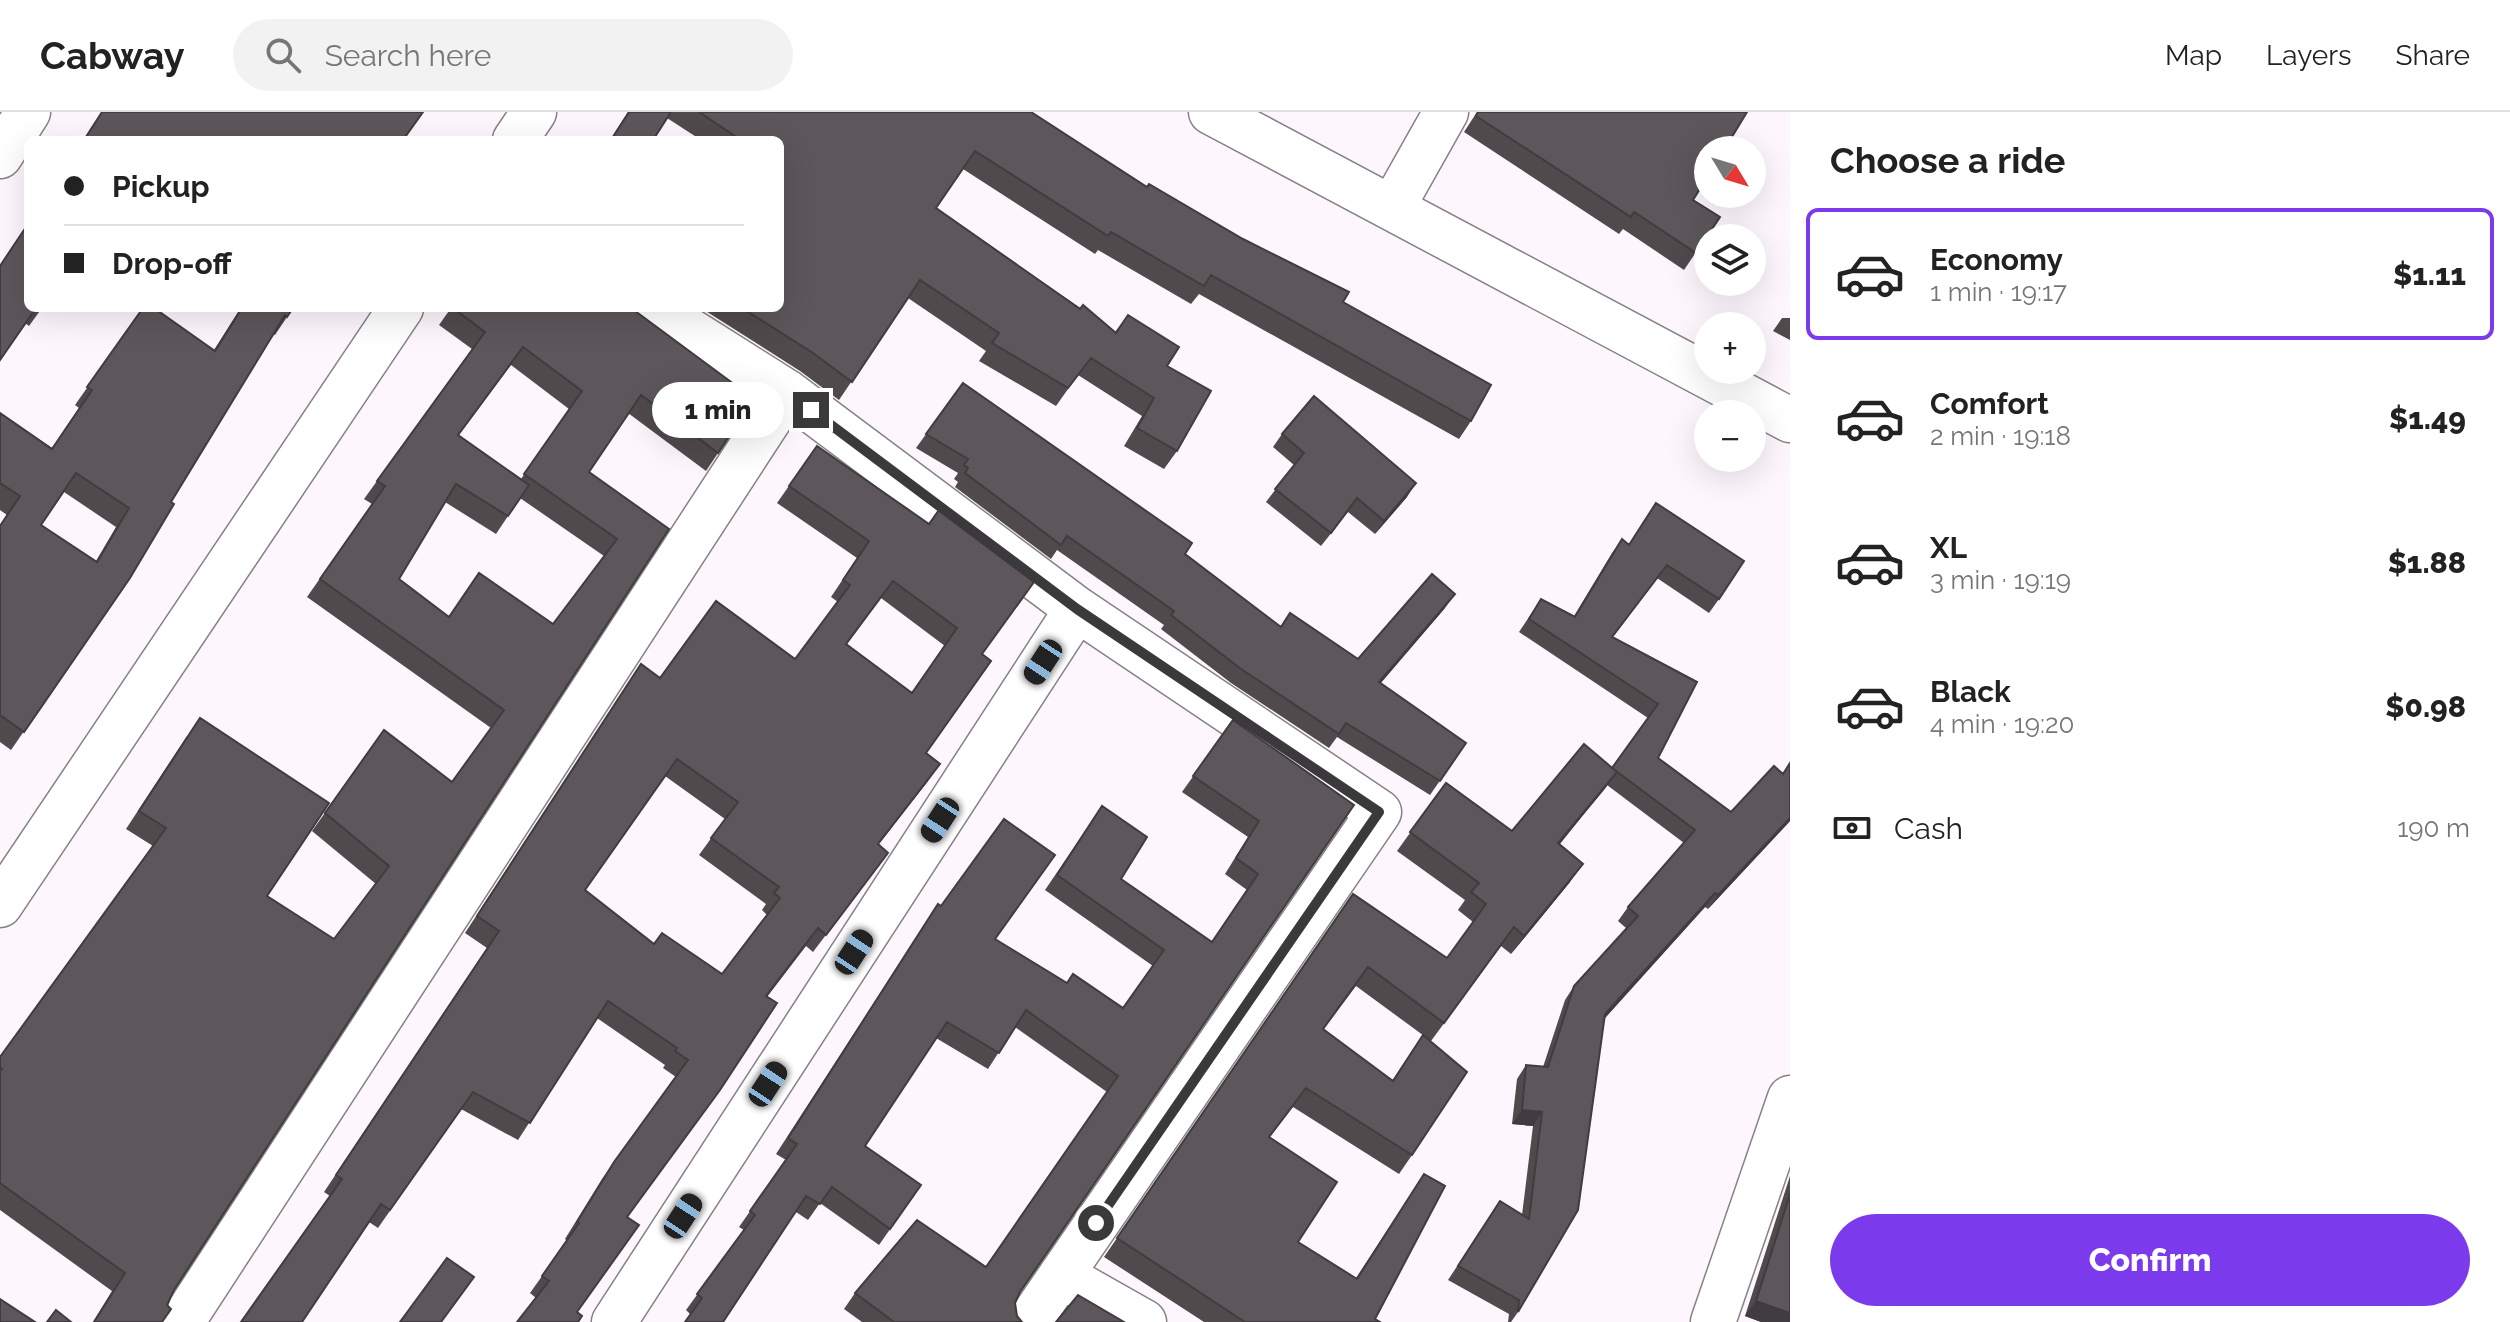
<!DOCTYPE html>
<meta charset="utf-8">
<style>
:root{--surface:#fff;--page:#f2f2f2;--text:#222;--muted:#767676;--line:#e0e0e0;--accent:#7c3aed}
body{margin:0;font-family:Raleway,sans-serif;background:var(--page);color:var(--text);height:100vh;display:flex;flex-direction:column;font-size:30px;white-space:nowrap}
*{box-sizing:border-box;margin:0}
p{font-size:26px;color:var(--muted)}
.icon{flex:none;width:44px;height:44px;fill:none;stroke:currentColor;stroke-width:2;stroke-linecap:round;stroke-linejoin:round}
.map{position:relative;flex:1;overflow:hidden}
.side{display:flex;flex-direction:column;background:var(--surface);width:720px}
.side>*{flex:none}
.top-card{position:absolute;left:24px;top:24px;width:760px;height:176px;border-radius:12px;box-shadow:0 8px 32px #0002;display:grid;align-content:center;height:176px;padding:0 40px;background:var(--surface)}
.needle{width:52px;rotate:128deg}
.buttons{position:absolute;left:1694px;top:24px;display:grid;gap:16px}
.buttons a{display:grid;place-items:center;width:72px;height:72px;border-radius:50%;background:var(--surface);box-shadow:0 8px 32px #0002;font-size:40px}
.end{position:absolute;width:36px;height:36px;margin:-18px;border:10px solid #3b393b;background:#fff;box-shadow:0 0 0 4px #fff}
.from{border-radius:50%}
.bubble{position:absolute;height:56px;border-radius:28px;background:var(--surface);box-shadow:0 8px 32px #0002;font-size:26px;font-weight:800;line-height:56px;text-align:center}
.car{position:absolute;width:24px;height:48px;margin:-24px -12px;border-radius:10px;box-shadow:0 0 6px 2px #0007;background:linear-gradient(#222 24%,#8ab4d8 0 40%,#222 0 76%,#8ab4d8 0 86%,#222 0)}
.top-card b{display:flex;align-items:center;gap:28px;height:76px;font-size:30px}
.top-card b+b{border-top:2px solid var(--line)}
.top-card i{width:20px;height:20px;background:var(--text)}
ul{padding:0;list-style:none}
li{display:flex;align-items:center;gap:24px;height:132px;margin:0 16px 12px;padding:0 24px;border:4px solid transparent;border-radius:12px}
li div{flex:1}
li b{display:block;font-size:30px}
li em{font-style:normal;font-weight:800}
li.current{border-color:var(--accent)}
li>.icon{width:72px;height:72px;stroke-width:1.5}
h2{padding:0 40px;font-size:36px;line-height:96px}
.pay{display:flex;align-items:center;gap:20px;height:88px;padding:0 40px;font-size:30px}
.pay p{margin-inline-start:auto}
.action{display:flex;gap:16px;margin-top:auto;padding:16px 40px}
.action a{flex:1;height:92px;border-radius:48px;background:var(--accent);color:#fff;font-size:32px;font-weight:800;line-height:92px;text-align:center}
header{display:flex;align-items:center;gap:48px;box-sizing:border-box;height:112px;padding:0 40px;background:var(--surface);border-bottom:2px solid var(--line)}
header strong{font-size:38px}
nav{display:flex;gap:44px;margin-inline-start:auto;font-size:28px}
.search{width:560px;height:72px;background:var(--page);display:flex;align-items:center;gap:20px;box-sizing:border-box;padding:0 28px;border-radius:44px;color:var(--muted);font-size:30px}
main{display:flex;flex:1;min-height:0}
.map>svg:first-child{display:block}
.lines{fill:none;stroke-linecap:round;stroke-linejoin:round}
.minor-casing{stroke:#878186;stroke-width:47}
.minor{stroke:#fff;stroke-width:44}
.wall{fill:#504a4d;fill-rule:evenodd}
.shaded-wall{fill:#413c3f}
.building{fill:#5d565a;stroke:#413c3f;stroke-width:2;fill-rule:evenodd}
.route{stroke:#3b393b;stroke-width:10}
</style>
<header>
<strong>Cabway</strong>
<div class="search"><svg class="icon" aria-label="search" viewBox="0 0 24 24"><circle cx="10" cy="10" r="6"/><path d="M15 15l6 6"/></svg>Search here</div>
<nav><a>Map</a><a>Layers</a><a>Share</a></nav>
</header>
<main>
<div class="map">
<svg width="1790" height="1210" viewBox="0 0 1790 1210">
<rect width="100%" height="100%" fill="#fdf6fd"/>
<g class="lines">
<defs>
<path id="minor" d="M1211,0l579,308
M515,28l19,-28
M0,44l28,-44
M1392,96l54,-96
M654,196l133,84 290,217 302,203 -350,510
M0,793l401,-597
M1061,1163l83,47
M182,1210l605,-930
M614,1210l463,-713
M1713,1210l77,-224"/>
</defs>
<!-- minor casing -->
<use href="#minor" class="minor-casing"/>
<!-- minor -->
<use href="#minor" class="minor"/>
</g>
<!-- wall -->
<path class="wall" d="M628,0h403l115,75 197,115 128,119 -12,18 -260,-145 -8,10 -93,-54 -3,4 -132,-85 -27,39 179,124 13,-17 39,51 10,85 -13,18 -40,-23 18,-30 -64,-41 -22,31 -77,-45 7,-10 -78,-53 -69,102 -39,-29 -99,-63h79v-168h-79l-34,-22 -14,22h-43z
M1477,0h270l-54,88 27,17 -36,53 -61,-41 -4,5 -155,-102z
M28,196h14l-13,18 -4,-3z
M143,196l71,42 24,-38 -5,-4h60l-18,27 -2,-1 -102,168 -41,76 -119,172 -11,-8v-217l7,-10 -7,-5v-97l52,35 27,-40 -4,-3zM64,380l52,35 -20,34 -55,-36z
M451,196h180l87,145 -12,18 -78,-58 -39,59 80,57 -495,761 -12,32h-69l19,-31 -112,-81v-153l153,-211 -27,-17 61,-93 80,160 67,43 42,-55 -64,-53 72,-101 68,52 39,-54 -184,-131 65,-93 -8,-5 108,-150 -33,-24zM511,253l58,44 -48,70 -62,-44zM520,386l84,58 -51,68 -104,-7 -50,-38 46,-77 51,32z
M1782,206h8v22l-17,-9z
M963,271l317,244 78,32 87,-51 -64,75 85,60 -36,52 -93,-58 -8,11 -98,-65 -70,-54 3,-4 -107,-75 -6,9 -96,-72 3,-5 -4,-3 4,-6 -42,-25z
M1282,322l125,63 -32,37 -27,-22 -27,34 -55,-44 28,-37 -21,-18z
M817,334l165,209 -56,98 2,28 -50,64 10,8 -75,99 -7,-6 -39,51 -139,220 -51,95 -41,-14 -6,-5 37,-52 -2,-2 37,-60 74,-102 -13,-9 2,-3 -68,-47 -79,122 -57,-31 -83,119 -54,-36 163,-244 -22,-15 176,-269 19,14 135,-19 43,-57 -7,-5 26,-39 -80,-55zM881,486l64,48 -33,47 -65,-49zM665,664l60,43 -26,36 67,49 -4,6 5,5 -45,59 -68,-30 -69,-54z
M1656,391l63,96 -10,14 -52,-35 -44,59 84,45 -39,76 73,54 59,9 -82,88 -3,-2 -100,111 -87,294 -7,10h-3l1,-8 -61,-34 52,-79 22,14 11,-89 -21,-2 5,-45 9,-14 17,2 22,-67 9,-14 52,-58 -8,-7 10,-14 56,-64 -77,-58 -47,59 10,38 -59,72 -10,-8 -70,95 -75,-55 -33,44 69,51 31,-46 -11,120 -13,19 -106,-67 -24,31 29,104 58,36 68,-104 -49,145 5,3h-176l-100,-65 249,-363 94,64 26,-36 -15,-12 7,-10 -68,-49 49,-68 66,48 100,-63 36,-50 -129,-86 22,-33 33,17 38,-63 10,-14 7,5z
M1233,608l121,85 -334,487 -5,11 2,13 5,6h-160l-18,-13 11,-16 131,-26 121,-175 -92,-65 -27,42 -52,-31 -71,108 56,39 -42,60 -59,-42 -12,17 -12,-8 -106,102 -4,-4 58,-80 -5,-3 47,-67 -10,-6 162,-250 129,79 56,25 30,-42 -108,-76 57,-84 19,73 91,63 35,-52 -22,-16 23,-37 -66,-45z
M1790,1064v146h-29l-16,-6z"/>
<!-- shaded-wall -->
<path class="shaded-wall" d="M1416,371l-9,14 -32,37 9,-13z
M1455,482l-10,14 -76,88 10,-14z
M940,652l-12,17 -63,80 13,-17z
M1617,660l-13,18 -59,71 13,-18z
M1790,706v3l-82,88 10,-14z
M1583,752l-13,18 -59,72 13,-18z
M1715,781l-10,14 -109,121 9,-14z
M1522,998l20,2 -9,14 -21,-2z
M1756,1189l34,12v9h-29l-16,-6z"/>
<!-- building -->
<path class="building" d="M102,0h321l-20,28h-319z
M629,0h42l-18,28h-42z
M699,0h332l116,75 2,-3 94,55 106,53 -6,10 148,83 -20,36 -260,-146 -7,11 -93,-54 -3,4 -133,-85 -39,57 144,101 3,-4 33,28 12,-18 51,32 -12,19 44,25 -34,60 -40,-23 17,-30 -63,-40 -23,30 -76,-45 7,-10 -79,-53 -68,102 -39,-29 -71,-45h38v-168h-39z
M1478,0h269l-23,38h-16v26l-15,24 27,17 -24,36 -62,-41 -3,5 -155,-101z
M28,112v84h8l-36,52v-94z
M143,196h11l61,43 27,-43h51l-6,9 -2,-2 -114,187 3,2 -44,74 -106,154 -24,-17v-189l20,-30 -20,-13v-70l52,36 40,-59 -5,-3zM76,361l53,35 -32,54 -56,-37z
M453,196h178l123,91 -36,54 -77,-58 -52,77 80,57 -495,761 -7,15 4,4 -9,13h-68l31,-49 -125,-90v-112l2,-2 -2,-2v-10l166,-229 -27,-17 61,-93 129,85 -62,93 67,43 55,-73 -64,-53 59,-83 68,52 52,-72 -184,-131 65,-93 -8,-5 108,-149zM523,235l59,44 -58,83 93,65 -64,85 -74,-51 -30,44 -50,-38 57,-95 52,32 21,-31 -71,-50z
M963,271l229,160 -7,11 96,73 9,-14 68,46 74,-85 23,20 -76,88 87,61 -26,38 -94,-58 -7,11 -98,-65 -70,-54 3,-4 -107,-75 -6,9 -96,-72 3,-5 -4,-3 4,-6 -42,-25z
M1314,284l102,87 -32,38 -27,-23 -26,35 -56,-44 29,-36 -22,-19z
M817,334l112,78 10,-14 95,72 -52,72 9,7 -65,92 14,11 -62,80 10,9 -62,82 -8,-7 -52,68 11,7 -57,87 -93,127 12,8 -62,87 5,4 -4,6h-61l32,-41 -7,-5 37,-53 -2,-1 37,-60 74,-102 -13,-9 2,-3 -69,-47 -78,122 -57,-31 -83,118 -9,-6 -79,118h-61l101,-143 -6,-4 163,-244 -22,-15 164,-252 19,14 56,-77 79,58 55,-74 -7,-5 26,-39 -80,-55zM893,469l64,47 -45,65 -66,-49zM677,647l61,43 -27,36 68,49 -5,6 6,5 -58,76 -60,-41 -8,11 -69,-54z
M1656,391l88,58 -25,38 -52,-34 -55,72 85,45 -39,76 73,54 43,-46 9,8 7,-11v55l-72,77 -3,-2 -110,121 -27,196 -60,102 1,-12 -61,-34 42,-65 29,18 13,-107 -20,-2 4,-45 22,2 26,-81 64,-70 -10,-9 67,-77 -83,-62 46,-64 -129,-85 12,-20 34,18 47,-78 7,6z
M1233,608l121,85 -334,487 -5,11 2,13 5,6h-128l-39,-29 62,-73 69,47 132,-191 -92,-66 -27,43 -52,-31 -82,124 56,39 -31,44 -58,-42 -12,17 -14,-8 -83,126h-38l17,-24 -5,-4 58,-79 -5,-4 47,-67 -9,-6 150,-234 3,2 63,-87 51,36 -60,84 72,44 6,-9 50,34 41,-58 -107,-75 45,-69 45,31 -26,42 91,63 46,-68 -22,-16 23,-37 -66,-45z
M1584,632l33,28 -59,71 25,21 -59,72 -10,-9 -70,96 -76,-56 -45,62 70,52 30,-46 44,37 -55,83 -106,-67 -37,49 68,45 -39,60 59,37 67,-105 21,12 -70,133 5,3h-135l-128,-84 236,-344 94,64 39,-54 -15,-12 8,-9 -69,-51 36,-49 66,48z
M1790,1082v119l-34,-12z
M447,1146l27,19 -33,45h-41z
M1078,1183l46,27h-68z
M0,1187l35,23h-35z
M56,1198l15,12h-24z"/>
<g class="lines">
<!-- route -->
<path class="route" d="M811,298l266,199 302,203 -283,411"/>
</g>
</svg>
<div class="buttons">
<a><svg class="needle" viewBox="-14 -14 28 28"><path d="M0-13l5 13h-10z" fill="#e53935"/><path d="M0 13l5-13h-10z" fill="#767676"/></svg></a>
<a><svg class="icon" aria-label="layers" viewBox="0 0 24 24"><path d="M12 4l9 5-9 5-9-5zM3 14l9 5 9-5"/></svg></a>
<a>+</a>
<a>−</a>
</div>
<i class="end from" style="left:1096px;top:1111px"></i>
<i class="end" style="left:811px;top:298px"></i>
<div class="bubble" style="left:652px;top:270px;width:132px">1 min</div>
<i class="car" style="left:1043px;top:550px;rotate:213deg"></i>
<i class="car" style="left:940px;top:708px;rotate:213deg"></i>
<i class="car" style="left:854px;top:840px;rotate:33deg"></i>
<i class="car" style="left:768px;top:972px;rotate:33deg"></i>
<i class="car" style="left:683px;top:1104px;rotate:33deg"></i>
<div class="top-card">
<b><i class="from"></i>Pickup</b>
<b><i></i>Drop-off</b>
</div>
</div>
<section class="side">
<h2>Choose a ride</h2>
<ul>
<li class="current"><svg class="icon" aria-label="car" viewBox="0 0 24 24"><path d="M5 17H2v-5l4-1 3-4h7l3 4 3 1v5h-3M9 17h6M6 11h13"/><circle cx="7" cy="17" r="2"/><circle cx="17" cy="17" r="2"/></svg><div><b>Economy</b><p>1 min · 19:17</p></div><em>$1.11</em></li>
<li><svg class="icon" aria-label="car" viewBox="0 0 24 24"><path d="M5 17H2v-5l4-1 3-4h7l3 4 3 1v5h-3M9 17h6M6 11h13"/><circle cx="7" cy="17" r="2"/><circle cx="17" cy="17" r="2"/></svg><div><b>Comfort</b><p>2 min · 19:18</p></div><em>$1.49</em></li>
<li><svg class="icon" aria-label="car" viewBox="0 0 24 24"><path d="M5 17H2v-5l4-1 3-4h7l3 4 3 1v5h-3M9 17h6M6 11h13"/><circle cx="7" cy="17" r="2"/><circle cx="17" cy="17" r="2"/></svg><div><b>XL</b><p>3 min · 19:19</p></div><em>$1.88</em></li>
<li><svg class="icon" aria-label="car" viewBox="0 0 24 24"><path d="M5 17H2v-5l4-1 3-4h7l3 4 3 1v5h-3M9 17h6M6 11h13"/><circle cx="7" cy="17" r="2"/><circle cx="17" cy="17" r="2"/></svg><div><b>Black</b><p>4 min · 19:20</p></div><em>$0.98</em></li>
</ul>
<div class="pay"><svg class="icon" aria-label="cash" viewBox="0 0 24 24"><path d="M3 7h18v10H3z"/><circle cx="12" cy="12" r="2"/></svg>Cash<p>190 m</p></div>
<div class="action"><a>Confirm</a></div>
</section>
</main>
